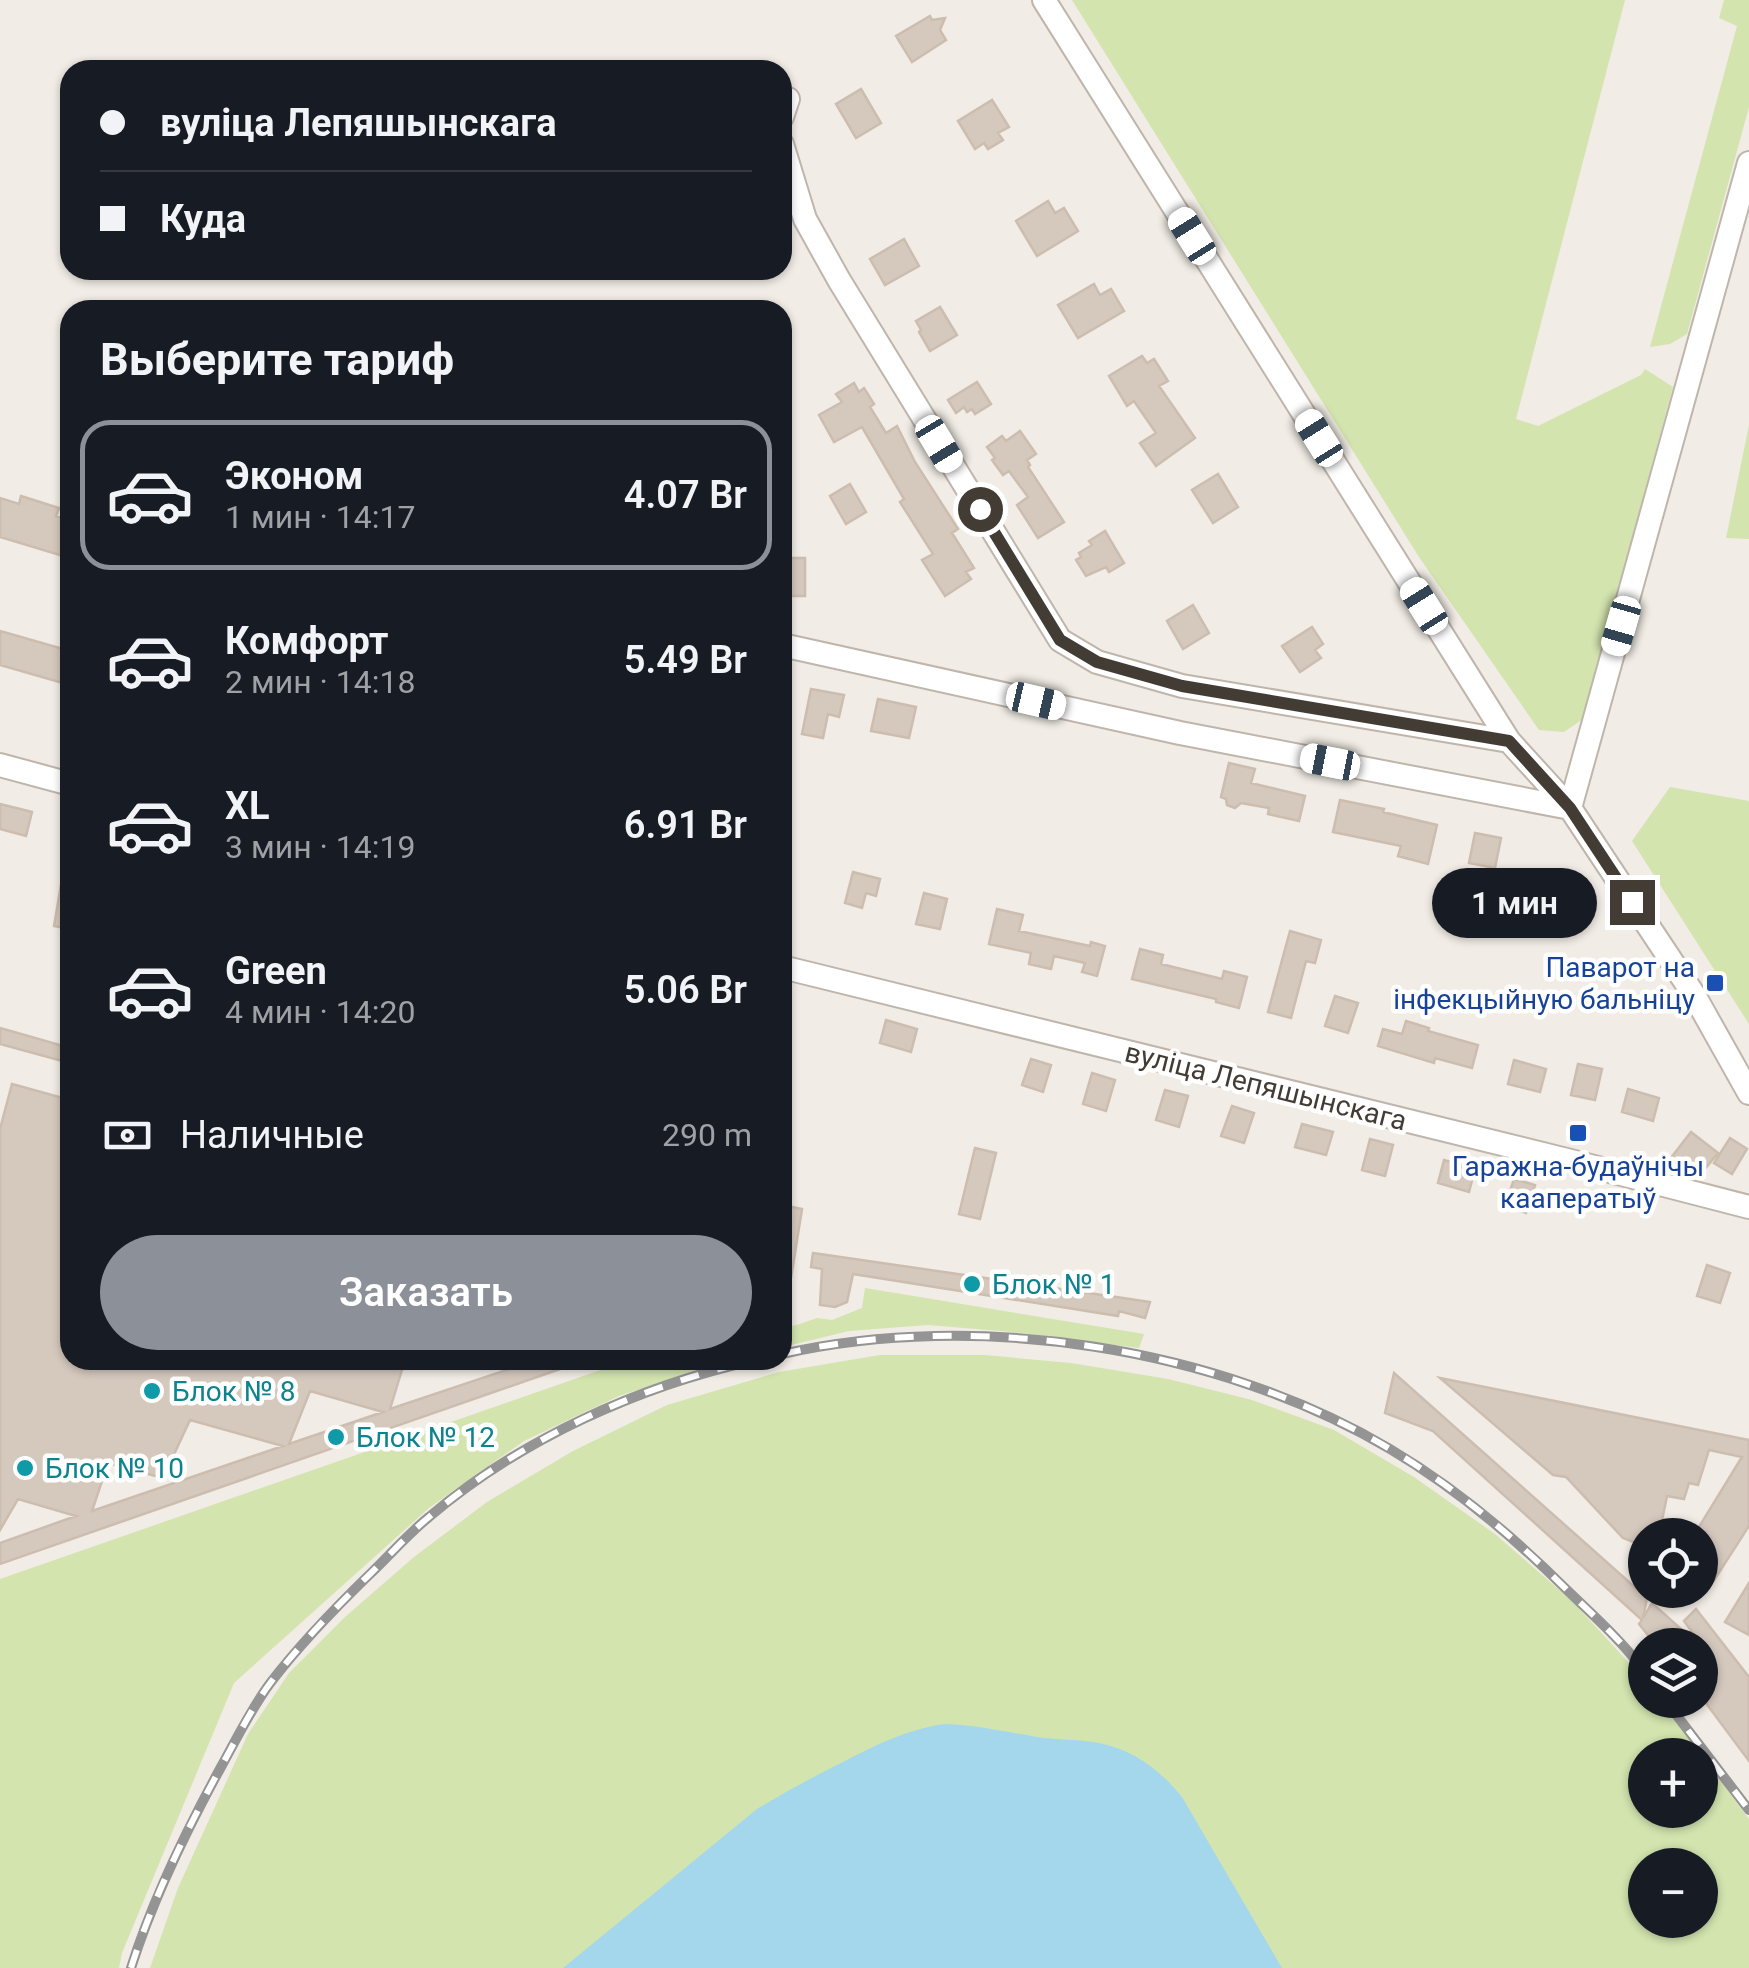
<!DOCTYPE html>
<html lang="ru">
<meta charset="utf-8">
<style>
:root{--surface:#171b24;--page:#20242c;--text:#f1f3f6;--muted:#9ea1a6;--line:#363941;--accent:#8c9099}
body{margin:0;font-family:Roboto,sans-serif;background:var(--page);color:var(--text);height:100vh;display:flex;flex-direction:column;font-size:38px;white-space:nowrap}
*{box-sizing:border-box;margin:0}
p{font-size:32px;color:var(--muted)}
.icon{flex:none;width:55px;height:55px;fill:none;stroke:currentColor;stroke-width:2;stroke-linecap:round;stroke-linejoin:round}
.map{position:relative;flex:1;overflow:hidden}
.side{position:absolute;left:60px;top:300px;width:732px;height:1070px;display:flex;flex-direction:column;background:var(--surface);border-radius:30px;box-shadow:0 2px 8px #0004}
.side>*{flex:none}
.guide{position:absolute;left:60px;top:60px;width:732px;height:220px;border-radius:30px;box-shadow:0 2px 8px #0004;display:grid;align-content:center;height:220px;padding:0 40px;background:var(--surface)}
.controls{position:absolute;left:1628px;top:1518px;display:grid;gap:20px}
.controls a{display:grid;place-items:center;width:90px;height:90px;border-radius:50%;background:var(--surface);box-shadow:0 2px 8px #0004;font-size:50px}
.end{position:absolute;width:45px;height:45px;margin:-22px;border:12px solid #433c35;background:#fff;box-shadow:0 0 0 5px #fff}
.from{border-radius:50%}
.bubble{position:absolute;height:70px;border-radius:35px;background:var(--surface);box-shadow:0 2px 8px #0004;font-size:32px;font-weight:600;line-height:70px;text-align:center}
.car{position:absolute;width:30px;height:60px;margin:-30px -15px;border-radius:12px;box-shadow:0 0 8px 2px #0007;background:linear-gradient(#fff 24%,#345 0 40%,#fff 0 76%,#345 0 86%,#fff 0)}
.guide b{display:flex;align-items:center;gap:35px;height:95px;font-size:38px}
.guide b+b{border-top:2px solid var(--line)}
.guide i{width:25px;height:25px;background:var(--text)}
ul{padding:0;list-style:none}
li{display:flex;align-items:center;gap:30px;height:150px;margin:0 20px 15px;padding:0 20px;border:5px solid transparent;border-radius:30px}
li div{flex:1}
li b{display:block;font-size:38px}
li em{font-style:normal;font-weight:600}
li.on{border-color:var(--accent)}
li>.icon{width:90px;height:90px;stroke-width:1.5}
h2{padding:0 40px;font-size:45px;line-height:120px}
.pay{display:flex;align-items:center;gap:25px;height:110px;padding:0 40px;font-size:38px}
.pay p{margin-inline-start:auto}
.action{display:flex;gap:20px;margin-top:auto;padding:20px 40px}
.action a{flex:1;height:115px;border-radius:60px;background:var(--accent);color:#fff;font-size:40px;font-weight:600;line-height:115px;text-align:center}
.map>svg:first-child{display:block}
.green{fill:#d3e4af;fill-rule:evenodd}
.water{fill:#a4d7eb}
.building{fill:#d5c9be;stroke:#ccbdaf;stroke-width:2.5;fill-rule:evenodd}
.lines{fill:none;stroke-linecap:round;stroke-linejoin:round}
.minor-casing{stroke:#bfb5ab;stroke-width:26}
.minor{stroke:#fff;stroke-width:22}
.rail-casing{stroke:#949494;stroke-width:10}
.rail{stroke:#fff;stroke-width:6;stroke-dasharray:19;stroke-linecap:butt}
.route{stroke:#433c35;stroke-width:12}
.transit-dot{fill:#1a4fb4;stroke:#fff;stroke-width:4}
.culture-dot{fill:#0f9aa8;stroke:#fff;stroke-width:4}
.labels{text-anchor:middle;stroke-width:9;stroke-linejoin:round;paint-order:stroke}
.transit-label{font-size:28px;fill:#164399;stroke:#fff;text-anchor:end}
.street-label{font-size:28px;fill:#433c35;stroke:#fff}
.culture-label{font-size:28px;fill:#0d838f;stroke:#fff;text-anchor:start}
</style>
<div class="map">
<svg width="1749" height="1968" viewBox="0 0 1749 1968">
<rect width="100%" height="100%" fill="#f1ece5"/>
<!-- green -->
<path class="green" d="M1072,0h553l-109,419 22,7 103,-51 4,-6 28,18 -90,332 -19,13 -25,-2 -120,-173z
M1724,0h25v107l-62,227 -17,10 -20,3 87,-321 -18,-8z
M1749,425v114l-23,-1z
M1670,787l79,14v223l-117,-183z
M865,1288l279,46 -5,14 -127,-16 -84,-7 -79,6 -66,16v-20l14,-2 20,-7 15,2 30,-12z
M880,1355h105l86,8 97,16 84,21 82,30 80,47 81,57 77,67 70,76 3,4v19h15l89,119v149h-1599l28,-80 70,-154 41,-61 56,-56 69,-60 73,-55 86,-51 94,-46 112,-33zM1645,1755h55v55h-55zM1645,1865h55v55h-55z
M629,1360h103l-113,36 -95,45 -95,67 -195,175 -112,270 -3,15h-119v-389z"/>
<!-- water -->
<path class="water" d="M945,1724c32,1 61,8 92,13 21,3 42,2 62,6 35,7 61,27 83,54l100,171h-719l194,-159c28,-17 56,-32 84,-46 35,-18 66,-34 104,-39z"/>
<!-- building -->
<path class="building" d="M930,16l2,4 13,-2 -5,12 6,10 -34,22 -16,-26z
M861,89l20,34 -25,15 -20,-34z
M992,100l17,27 -11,6 5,7 -15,9 -4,-6 -9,6 -17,-28z
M1048,201l7,12 9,-5 14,23 -41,25 -21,-35z
M904,239l15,27 -34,19 -15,-26z
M1094,284l6,11 11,-6 13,22 -46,27 -20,-33z
M940,307l17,28 -27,16 -11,-19 2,-2 -5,-9z
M1142,356l5,7 7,-4 14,22 -9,5 36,52 -39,28 -16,-23 16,-10 -22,-32 -7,5 -18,-30z
M977,382l14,22 -16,10 -3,-5 -5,3 -3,-5 -8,6 -8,-13z
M854,383l5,9 5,-4 10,16 -4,3 16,26 11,-7 18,36 43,67 -6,4 22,35 -8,4 5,7 -26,17 -23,-36 11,-6 -33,-52 4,-3 -42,-72 -28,15 -15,-27 23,-13 -6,-8z
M1020,431l16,23 -9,6 3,5 -2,2 36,55 -26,16 -21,-33 11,-8 -19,-26 -6,4 -11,-15 3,-2 -8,-11 15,-11 4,5z
M1218,474l20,33 -25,16 -21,-33z
M850,484l16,28 -20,12 -16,-28z
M21,496l38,12 -3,8 14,4v38l-70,-21v-39l19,6z
M1105,531l19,32 -15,9 -3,-5 -20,9 -10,-16 5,-3 -2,-4 13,-8 -3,-4z
M782,558h23v38h-23z
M1193,605l16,28 -26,16 -16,-28z
M1312,627l11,17 -8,6 6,8 -21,14 -18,-26z
M0,631l70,20v34l-70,-20z
M811,689l33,6 -5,22 -11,-3 -5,24 -21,-4z
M878,699l38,8 -7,31 -38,-7z
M1229,763l26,6 -4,14 54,13 -6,25 -31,-7 1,-6 -28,-5 -6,5 -8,-3 -1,-6 -5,-2z
M1340,800l44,9 -1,3 54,13 -9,39 -30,-8 3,-10 -68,-14z
M0,804l32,8 -6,24 -26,-7z
M1475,833l26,5 -6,30 -26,-5z
M853,872l27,7 -4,17 -10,-3 -4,15 -17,-5z
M62,879l8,1v49l-16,-3z
M1572,887l13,17 -33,23 -12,-17z
M924,893l23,6 -7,30 -24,-5z
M997,909l26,6 -4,16 71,15 1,-4 14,4 -8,30 -15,-4 3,-9 -31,-7 -3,13 -22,-5 2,-11 -42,-9z
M1290,931l31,9 -6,23 -9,-2 -15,57 -23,-6z
M1140,949l23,6 -2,9 61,15 2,-8 23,6 -8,31 -23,-6v-3l-84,-20z
M1335,996l23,7 -10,30 -23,-7z
M886,1020l31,9 -6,23 -31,-9z
M1406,1021l23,7 -1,3 50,14 -6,23 -37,-10 -1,5 -56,-17 5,-17 19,5z
M0,1028l70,20v15l-70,-19z
M1031,1059l20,6 -8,27 -21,-7z
M1514,1060l32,9 -6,23 -32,-8z
M1578,1064l24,5 -7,31 -24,-5z
M1092,1073l23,7 -9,31 -23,-7z
M12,1084l58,16v260h42l26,7 1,-7h210l19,5 1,-5h36l-15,49 146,-49h44v2l-580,202v-21l76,-27 -58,-17 -18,31v-401zM310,1391l73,21 -94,32zM190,1420l93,26 -191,65 16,-48 55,15z
M1628,1089l31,9 -6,23 -31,-9z
M1165,1090l23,6 -9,31 -23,-7z
M1232,1106l22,7 -10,30 -23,-7z
M1302,1124l31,8 -7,23 -31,-8z
M1691,1132l27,21 -13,16 -5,-5 -9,11 -21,-16z
M1730,1138l17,11 -15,25 -18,-11z
M1370,1139l23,6 -8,31 -23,-6z
M975,1148l21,5 -16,66 -21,-5z
M1444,1160l31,9 -6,23 -31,-9z
M1514,1179l21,6 -9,28 -21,-7z
M782,1205l20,4 -11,69h-9z
M813,1253l310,45 27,4 -5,16 -26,-7 -1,5 -265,-42 -6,28 -12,5 -15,-2 2,-36 -11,-2z
M1707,1265l23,8 -10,30 -23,-7z
M1394,1373l253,225 -4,20 9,-15 29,26 -25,16 -17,-21 3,-4 -209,-189 -48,-18z
M1440,1378l309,62v86l-40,62 -9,-6v-47h-6l48,-78 -33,-7 -11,35 -9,-2 -5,16 -17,-3 -8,39h-14v10l-7,-4 -2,2 -13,-5 -57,-61 -13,-2z
M1749,1583v52l-24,-13z
M1696,1609l53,68v84l-49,-66v-52l-16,-22z"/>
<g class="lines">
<defs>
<path id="minor" d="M1044,0l465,741 61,67 124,187 55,98
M782,117l6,-18
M782,144l23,75 34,61 221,360 37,22 85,24 327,55
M782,645l398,88 390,75
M0,765l70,19
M1570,808l179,-645
M782,967l789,194 178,46"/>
</defs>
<!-- minor casing -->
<use href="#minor" class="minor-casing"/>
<!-- minor -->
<use href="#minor" class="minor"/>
<defs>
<path id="rail" d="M782,1354c195,-44 436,-7 608,95 66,39 123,87 177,141 27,26 56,52 78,82
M1665,1700l84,110
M131,1968c22,-70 55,-137 90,-201 16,-29 31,-60 50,-85 30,-39 63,-73 98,-107 20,-19 39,-41 60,-58 92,-78 210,-131 327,-157"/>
</defs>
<!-- rail casing -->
<use href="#rail" class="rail-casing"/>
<!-- rail -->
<use href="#rail" class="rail"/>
</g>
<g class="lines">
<!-- route -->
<path class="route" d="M980,509l80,131 37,22 85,24 327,55 61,67 62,94"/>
</g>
<!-- markers -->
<g class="transit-dot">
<rect x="1705" y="973" width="20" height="20" rx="5"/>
<rect x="1568" y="1123" width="20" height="20" rx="5"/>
</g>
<g class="culture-dot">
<circle cx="972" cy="1284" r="10"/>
<circle cx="152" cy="1391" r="10"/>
<circle cx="336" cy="1437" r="10"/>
<circle cx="25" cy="1468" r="10"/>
</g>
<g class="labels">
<!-- transit labels -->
<g class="transit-label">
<text x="1695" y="977">Паварот на<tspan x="1695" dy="32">інфекцыйную бальніцу</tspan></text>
<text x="1578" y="1176" text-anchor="middle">Гаражна-будаўнічы<tspan x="1578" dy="32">кааператыў</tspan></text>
</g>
<!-- street labels -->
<g class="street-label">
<text transform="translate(1266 1086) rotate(14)" y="10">вуліца Лепяшынскага</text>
</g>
<!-- culture labels -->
<g class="culture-label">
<text x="992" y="1294">Блок № 1</text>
<text x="172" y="1401">Блок № 8</text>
<text x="356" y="1447">Блок № 12</text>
<text x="45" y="1478">Блок № 10</text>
</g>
</g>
</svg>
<div class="controls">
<a><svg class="icon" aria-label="locate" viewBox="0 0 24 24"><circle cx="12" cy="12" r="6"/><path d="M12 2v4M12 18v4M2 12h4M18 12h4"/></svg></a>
<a><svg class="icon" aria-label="layers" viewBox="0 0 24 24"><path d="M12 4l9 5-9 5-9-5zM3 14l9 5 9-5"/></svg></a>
<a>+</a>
<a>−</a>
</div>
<i class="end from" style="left:980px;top:509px"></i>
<i class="end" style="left:1632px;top:902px"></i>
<div class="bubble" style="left:1432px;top:868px;width:165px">1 мин</div>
<i class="car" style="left:1192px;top:236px;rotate:328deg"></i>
<i class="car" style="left:1319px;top:438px;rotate:328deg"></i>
<i class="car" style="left:939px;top:444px;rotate:149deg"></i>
<i class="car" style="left:1424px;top:606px;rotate:328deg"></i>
<i class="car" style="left:1621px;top:626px;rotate:196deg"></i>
<i class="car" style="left:1036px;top:701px;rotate:103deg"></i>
<i class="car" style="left:1330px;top:762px;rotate:281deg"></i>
<div class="guide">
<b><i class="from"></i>вуліца Лепяшынскага</b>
<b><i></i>Куда</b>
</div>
<section class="side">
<h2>Выберите тариф</h2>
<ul>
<li class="on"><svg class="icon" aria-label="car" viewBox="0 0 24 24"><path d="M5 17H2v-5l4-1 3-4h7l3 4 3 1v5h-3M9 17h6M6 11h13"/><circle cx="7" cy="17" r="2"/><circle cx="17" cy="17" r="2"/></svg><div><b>Эконом</b><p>1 мин · 14:17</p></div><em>4.07 Br</em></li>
<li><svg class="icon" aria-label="car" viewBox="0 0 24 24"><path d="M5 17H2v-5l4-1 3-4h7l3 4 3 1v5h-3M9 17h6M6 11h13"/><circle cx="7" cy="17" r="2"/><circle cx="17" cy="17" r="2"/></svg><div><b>Комфорт</b><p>2 мин · 14:18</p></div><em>5.49 Br</em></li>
<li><svg class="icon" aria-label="car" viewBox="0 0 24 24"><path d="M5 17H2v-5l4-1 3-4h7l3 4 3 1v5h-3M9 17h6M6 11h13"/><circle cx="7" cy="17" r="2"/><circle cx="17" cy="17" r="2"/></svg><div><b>XL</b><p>3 мин · 14:19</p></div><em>6.91 Br</em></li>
<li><svg class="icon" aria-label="car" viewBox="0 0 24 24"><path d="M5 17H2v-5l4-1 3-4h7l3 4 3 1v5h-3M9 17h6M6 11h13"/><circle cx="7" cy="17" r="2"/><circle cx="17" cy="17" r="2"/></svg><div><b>Green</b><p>4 мин · 14:20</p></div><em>5.06 Br</em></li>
</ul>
<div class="pay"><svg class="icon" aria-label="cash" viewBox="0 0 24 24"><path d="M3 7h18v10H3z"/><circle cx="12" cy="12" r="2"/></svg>Наличные<p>290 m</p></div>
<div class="action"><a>Заказать</a></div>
</section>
</div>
